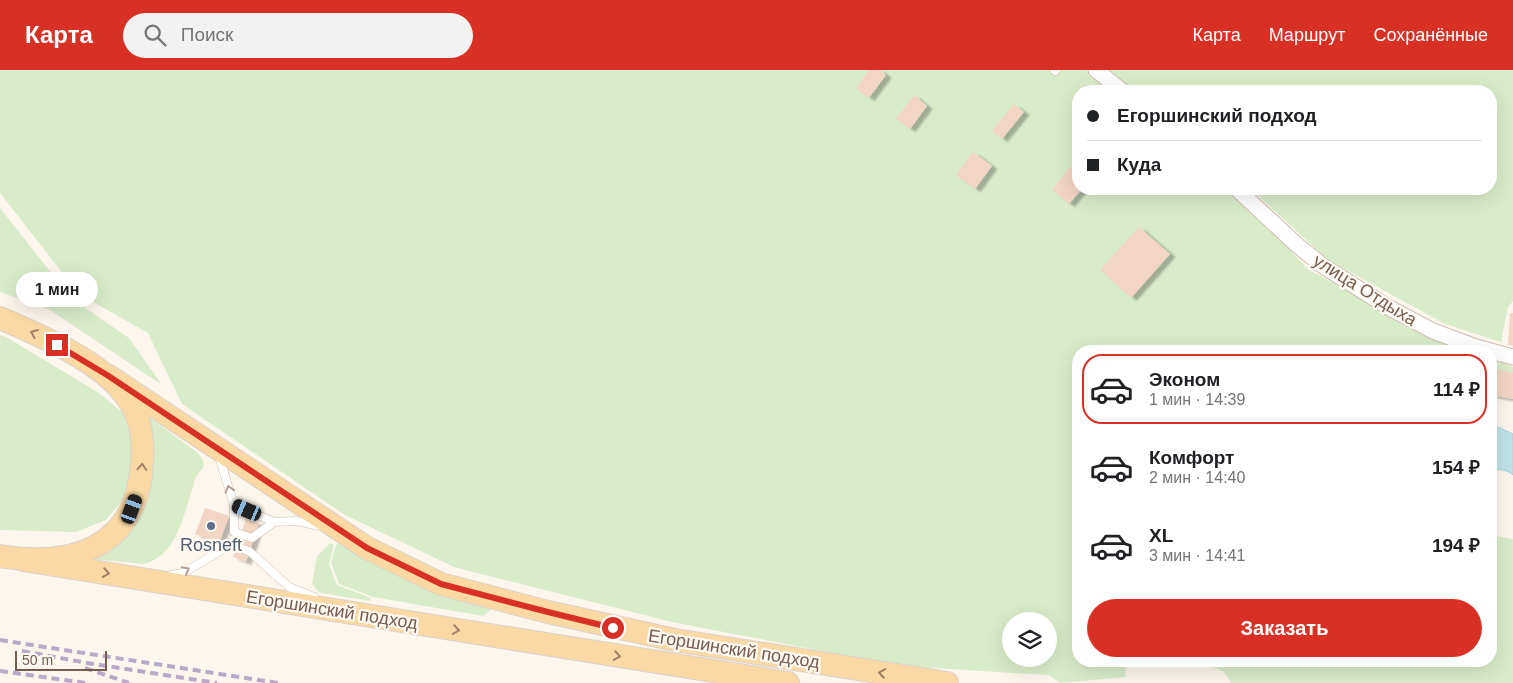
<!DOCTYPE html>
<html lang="ru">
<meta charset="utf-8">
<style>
:root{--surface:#fff;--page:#f2f2f2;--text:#202124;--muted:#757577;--line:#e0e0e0;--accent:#d93025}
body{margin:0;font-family:Arial,sans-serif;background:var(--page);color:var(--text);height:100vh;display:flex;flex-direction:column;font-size:19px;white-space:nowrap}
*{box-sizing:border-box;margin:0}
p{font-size:16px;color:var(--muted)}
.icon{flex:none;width:28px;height:28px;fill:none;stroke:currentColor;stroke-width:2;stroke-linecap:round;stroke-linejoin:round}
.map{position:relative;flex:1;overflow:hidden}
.details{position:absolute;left:1072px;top:275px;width:425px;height:322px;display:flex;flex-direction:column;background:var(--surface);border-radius:20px;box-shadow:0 5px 20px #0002}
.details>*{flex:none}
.banner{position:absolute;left:1072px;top:15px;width:425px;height:110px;border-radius:20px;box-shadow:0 5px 20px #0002;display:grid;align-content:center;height:110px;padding:0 15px;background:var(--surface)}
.tools{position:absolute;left:1002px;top:542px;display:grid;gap:10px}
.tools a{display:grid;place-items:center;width:55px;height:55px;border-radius:50%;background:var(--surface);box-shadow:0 5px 20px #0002;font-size:25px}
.scale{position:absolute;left:15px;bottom:12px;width:92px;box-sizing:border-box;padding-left:5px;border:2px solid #7a5c4d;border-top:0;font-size:14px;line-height:18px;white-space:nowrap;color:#7a5c4d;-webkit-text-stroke:4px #fffaf3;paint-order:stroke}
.end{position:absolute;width:22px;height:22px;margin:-11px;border:6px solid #d93025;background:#fff;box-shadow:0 0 0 2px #fff}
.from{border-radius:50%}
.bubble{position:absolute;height:35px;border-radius:18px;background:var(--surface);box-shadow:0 5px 20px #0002;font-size:16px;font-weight:800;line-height:35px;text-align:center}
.car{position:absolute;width:15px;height:30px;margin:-15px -8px;border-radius:6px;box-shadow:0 0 4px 1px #0007;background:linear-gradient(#222 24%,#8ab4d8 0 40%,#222 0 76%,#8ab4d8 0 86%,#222 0)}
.banner b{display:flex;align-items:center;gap:18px;height:48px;font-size:19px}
.banner b+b{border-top:1px solid var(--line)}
.banner i{width:12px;height:12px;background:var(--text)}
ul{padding:9px 0 0;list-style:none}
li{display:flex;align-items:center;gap:15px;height:70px;margin:0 10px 8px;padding:0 5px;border:2px solid transparent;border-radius:20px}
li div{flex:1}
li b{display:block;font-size:19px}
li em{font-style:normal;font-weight:800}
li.on{border-color:var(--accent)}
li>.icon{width:45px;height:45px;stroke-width:1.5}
.primary-button{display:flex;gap:10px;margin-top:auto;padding:10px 15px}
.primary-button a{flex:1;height:58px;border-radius:30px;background:var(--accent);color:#fff;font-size:20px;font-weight:800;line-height:58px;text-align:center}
header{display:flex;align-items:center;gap:30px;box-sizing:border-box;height:70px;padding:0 25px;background:var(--accent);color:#fff}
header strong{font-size:24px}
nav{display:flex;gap:28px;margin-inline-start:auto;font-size:18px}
.search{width:350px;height:45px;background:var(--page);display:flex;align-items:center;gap:12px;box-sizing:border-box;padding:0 18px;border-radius:28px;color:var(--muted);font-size:19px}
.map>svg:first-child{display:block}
.green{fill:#d8ecc9;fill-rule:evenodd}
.water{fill:#bfe3e8;stroke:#a5d3da}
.building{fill:#f3d5c3;filter:url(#shadow)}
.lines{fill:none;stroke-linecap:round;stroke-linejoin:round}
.lane-casing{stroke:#d1beb0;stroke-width:9}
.street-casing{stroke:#d1beb0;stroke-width:17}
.primary-casing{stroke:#dad1cd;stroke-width:24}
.lane{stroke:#fff;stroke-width:8}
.street{stroke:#fff;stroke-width:15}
.primary{stroke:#fbd9a5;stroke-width:22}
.rail{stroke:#b9a8c9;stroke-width:4;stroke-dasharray:8 5;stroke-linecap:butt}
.oneway{stroke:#a18267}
.oneway2{stroke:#af9d94}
.route{stroke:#d93025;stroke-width:6}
.service-dot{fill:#5c6f8a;stroke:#fffaf3;stroke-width:2}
.labels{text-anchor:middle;stroke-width:4.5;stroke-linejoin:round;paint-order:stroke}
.street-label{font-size:18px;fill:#7a5c4d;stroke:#fffaf3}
.service-label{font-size:18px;fill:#4e5e75;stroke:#fffaf3}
</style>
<header>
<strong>Карта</strong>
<div class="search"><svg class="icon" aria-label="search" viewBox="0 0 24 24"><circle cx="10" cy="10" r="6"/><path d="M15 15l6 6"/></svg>Поиск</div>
<nav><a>Карта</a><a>Маршрут</a><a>Сохранённые</a></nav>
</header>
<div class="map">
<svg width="1513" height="613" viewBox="0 0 1513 613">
<defs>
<filter id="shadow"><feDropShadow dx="5.5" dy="3" stdDeviation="1" flood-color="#0004"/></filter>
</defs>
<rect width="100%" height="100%" fill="#fdf6ec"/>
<!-- green -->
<path class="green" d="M0,0h1087l25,21h-33v98h147l24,20 59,61 135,71 26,10h-391v310h45l2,16 -66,6 -11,-8 -150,-9 -227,-44 -218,-55 -109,-52 -163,-111 -34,-71 -69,-39 -79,-101zM1011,551h38v38h-38z
M1108,0h405v231l-5,6 -7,35 -56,-18 -117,-64 -77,-71h240v-98h-356z
M0,138l71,90 58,40 33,47 -112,-75 -50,-18z
M0,265l6,2 93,56 24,20 11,34 -5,45 -23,28 -30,12 -76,-2z
M1491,289l22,8v9l-22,-5z
M146,345l52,38 5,7 1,6c-2,5 -5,5 -7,9 -3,4 -3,11 -5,15 -9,27 -16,67 -49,74l-53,-5 34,-27z
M1491,465l22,4v144h-281l-9,-12 -28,-10h296z
M340,472l144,60 8,7 -9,7 -110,-19 -34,-13 -8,-22 5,-17z
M330,473l4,2 -5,19 8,21 32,12 2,4 -51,-8 -8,-9 5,-28z"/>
<!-- water -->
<path class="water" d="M1491,354l22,10v41c-7,-6 -14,-6 -22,-5z"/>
<!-- building -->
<path class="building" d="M869,0h11l6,5 -17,23 -13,-10z
M914,25l13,11 -17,23 -14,-10z
M1014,34l10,8 -22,27 -10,-8z
M973,82l19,14 -17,23 -19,-14z
M1075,91l4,3v25h3l-13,15 -17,-14z
M1139,157l31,27 -39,44 -31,-28z
M1510,243h3v32h-5z
M1491,298l22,5v26l-22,-4z
M205,438l24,8 -10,27 -24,-9z
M246,449l13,4 -13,39 -13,-5z"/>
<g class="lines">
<defs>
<path id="lane" d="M1055,1l1,-1
M219,386l15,49v27l18,6 22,-16 22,-1 24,5
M234,435l40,17
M171,505l12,-2 47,-28 19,6 40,36 25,10"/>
<path id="street" d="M1096,0l26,21
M1237,119l60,56 26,21 65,41 45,24 43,16 37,10"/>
<path id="primary" d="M0,248c39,17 99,42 125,77 16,20 19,43 17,68 -5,84 -68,105 -142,93
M107,305l260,173 74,36 107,28 127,28 272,43
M23,490l765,123"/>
</defs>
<!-- lane casing -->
<use href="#lane" class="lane-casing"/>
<!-- street casing -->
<use href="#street" class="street-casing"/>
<!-- primary casing -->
<use href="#primary" class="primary-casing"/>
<!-- lane -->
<use href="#lane" class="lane"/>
<!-- street -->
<use href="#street" class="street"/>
<!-- primary -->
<use href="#primary" class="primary"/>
<!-- rail -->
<path class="rail" d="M0,570l278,43
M22,581l71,13 124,19
M85,598l44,15
M0,601l86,12"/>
</g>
<!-- one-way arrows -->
<defs><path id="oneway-chevron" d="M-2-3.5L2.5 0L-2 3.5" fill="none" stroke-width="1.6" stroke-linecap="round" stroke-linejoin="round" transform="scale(1.25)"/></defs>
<g class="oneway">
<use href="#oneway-chevron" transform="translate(34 263) rotate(-155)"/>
<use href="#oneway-chevron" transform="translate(142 397) rotate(-86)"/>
<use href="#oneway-chevron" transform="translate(106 503) rotate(9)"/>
<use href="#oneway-chevron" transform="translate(456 560) rotate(9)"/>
<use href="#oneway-chevron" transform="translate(617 586) rotate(9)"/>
<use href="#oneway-chevron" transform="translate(882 603) rotate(-171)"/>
</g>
<g class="oneway2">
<use href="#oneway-chevron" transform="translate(229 419) rotate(-107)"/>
<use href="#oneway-chevron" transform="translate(186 500) rotate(-29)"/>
</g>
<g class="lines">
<!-- route -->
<path class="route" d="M57,275l50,30 260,173 74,36 107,28 65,16"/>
</g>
<!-- markers -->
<circle class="service-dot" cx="211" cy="456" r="5"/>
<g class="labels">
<!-- street labels -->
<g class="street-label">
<text transform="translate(1365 220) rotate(32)" y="6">улица Отдыха</text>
<text transform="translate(332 540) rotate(9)" y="6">Егоршинский подход</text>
<text transform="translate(734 579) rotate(9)" y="6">Егоршинский подход</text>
</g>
<!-- service labels -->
<g class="service-label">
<text x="211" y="481">Rosneft</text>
</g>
</g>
</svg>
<div class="tools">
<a><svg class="icon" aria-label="layers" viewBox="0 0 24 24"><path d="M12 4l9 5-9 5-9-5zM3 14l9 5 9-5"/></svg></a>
</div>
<div class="scale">50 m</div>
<i class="end from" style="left:613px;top:558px"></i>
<i class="end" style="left:57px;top:275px"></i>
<div class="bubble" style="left:16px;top:202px;width:82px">1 мин</div>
<i class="car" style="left:132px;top:439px;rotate:20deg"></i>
<i class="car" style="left:247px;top:440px;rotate:293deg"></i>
<div class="banner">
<b><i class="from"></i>Егоршинский подход</b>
<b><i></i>Куда</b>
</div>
<section class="details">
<ul>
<li class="on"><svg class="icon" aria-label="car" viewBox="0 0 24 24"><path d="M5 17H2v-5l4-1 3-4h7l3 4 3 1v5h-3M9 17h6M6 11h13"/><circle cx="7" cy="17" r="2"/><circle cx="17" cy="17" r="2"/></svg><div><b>Эконом</b><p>1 мин · 14:39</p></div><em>114 ₽</em></li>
<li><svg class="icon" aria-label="car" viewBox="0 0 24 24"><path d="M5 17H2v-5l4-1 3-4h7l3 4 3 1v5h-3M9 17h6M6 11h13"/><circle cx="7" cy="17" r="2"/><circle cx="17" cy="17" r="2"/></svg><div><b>Комфорт</b><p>2 мин · 14:40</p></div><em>154 ₽</em></li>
<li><svg class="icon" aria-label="car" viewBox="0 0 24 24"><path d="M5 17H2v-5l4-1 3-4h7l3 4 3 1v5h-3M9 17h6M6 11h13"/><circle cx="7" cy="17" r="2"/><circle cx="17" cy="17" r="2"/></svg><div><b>XL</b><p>3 мин · 14:41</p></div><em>194 ₽</em></li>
</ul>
<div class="primary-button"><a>Заказать</a></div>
</section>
</div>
